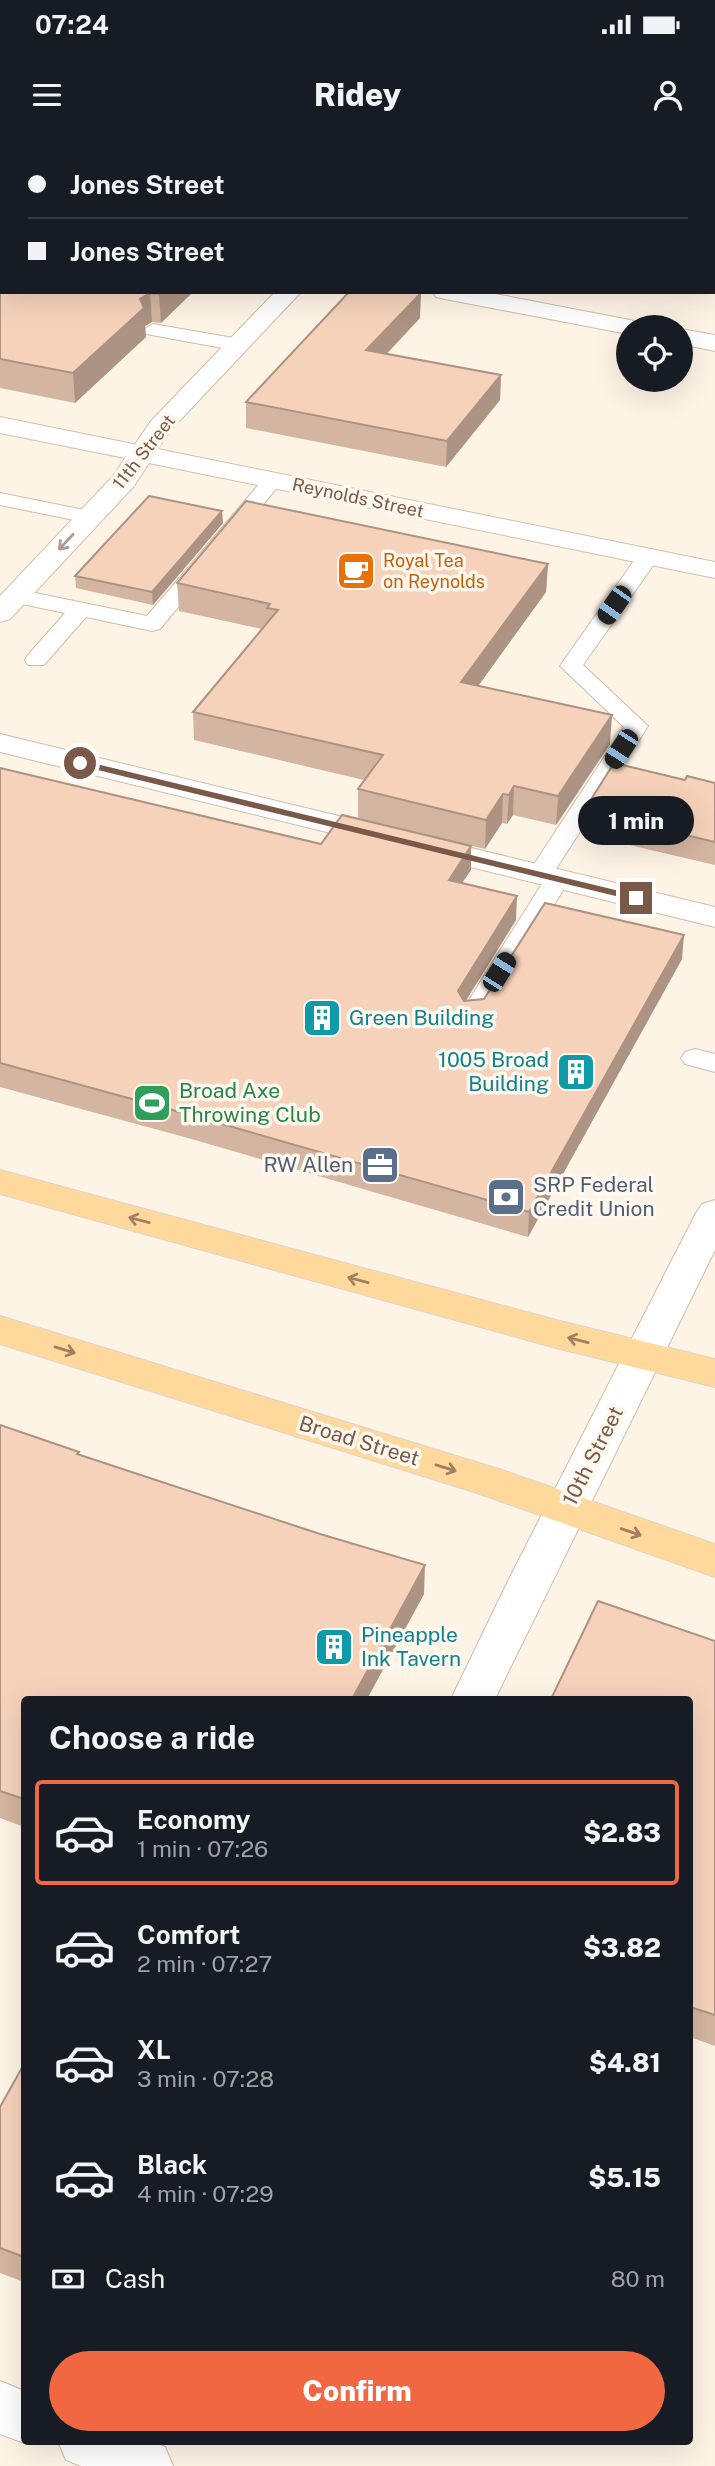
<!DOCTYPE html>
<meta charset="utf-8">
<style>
:root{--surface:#171b24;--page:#242831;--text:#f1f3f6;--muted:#9ea1a6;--line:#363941;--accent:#f16742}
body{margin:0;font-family:"Public Sans",sans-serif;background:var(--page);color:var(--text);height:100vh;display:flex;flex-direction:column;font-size:26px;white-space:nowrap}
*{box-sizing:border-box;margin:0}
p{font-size:23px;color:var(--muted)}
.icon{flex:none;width:38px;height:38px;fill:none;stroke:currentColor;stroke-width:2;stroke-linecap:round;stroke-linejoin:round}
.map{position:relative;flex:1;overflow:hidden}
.details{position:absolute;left:21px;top:1556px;width:672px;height:749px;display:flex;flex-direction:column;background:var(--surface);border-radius:7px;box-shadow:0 7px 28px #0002}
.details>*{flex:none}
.guide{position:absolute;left:0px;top:0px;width:716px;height:154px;box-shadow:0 7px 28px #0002;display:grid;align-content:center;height:154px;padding:0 28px;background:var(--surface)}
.controls{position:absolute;left:616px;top:175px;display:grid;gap:14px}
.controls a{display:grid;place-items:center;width:77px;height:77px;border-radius:50%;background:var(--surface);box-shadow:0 7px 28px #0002;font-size:35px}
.end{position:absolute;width:32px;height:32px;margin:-16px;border:9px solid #7a5948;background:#fff;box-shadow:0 0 0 4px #fff}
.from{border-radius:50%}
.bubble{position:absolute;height:49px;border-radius:24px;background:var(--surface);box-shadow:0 7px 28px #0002;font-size:23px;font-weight:800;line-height:49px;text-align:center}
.car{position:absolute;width:21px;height:42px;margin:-21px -10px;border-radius:9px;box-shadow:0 0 5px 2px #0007;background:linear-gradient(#222 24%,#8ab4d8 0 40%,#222 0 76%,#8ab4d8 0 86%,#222 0)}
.guide b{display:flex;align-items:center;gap:24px;height:66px;font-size:26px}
.guide b+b{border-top:2px solid var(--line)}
.guide i{width:18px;height:18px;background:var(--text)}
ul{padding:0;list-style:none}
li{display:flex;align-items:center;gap:21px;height:105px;margin:0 14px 10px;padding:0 14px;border:4px solid transparent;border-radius:7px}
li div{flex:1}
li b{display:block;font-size:26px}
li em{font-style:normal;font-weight:800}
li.active{border-color:var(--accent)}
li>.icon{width:63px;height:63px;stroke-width:1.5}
h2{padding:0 28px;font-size:32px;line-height:84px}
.pay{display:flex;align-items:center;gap:18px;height:77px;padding:0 28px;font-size:26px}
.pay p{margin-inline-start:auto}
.button{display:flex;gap:14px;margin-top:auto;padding:14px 28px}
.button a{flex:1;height:80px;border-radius:42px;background:var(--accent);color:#fff;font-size:28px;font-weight:800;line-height:80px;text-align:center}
.status{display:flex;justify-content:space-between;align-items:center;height:49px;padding:0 35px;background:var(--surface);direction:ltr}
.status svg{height:19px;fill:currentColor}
header{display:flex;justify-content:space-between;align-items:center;height:91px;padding:0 28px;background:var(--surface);font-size:32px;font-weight:800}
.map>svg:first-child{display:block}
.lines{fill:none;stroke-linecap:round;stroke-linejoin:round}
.service-casing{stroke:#d1bbaa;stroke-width:2}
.minor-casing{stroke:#d1bbaa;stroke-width:2}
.secondary-casing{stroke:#d7beaa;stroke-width:2}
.primary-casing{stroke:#dcd4cf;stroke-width:2}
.service{fill:#fff;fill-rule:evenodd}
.minor{fill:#fff;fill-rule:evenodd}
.secondary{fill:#fff;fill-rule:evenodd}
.primary{fill:#ffd99c;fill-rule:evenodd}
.wall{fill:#d4b5a1}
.shaded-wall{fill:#ac9383}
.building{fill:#f6d2bb;stroke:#ac9383;stroke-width:2}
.oneway{stroke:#af9b91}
.oneway2{stroke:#a27f61}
.route{fill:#7a5948}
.labels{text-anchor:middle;stroke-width:7;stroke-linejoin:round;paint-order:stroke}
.far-street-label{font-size:18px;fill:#7a5948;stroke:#fff8ee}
.far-food-label{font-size:18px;fill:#c56008;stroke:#fff8ee;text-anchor:start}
.culture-label{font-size:21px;fill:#0d838f;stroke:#fff8ee;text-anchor:start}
.leisure-label{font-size:21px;fill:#27864d;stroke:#fff8ee;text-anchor:start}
.service-label{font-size:21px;fill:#4e5e75;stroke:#fff8ee;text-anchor:end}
.street-label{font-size:21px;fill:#7a5948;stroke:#fff8ee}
</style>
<div class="status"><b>07:24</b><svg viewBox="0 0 49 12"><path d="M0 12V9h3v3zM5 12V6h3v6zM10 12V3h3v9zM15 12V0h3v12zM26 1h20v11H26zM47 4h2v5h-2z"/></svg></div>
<header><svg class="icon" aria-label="menu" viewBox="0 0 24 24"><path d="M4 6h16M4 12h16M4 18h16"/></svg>Ridey<svg class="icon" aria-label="person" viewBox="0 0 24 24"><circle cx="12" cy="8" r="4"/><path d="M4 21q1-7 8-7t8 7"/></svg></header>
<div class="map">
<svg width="715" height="2326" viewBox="0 0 715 2326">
<rect width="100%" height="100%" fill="#fef4e6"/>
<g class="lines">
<defs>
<path id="service" d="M426,0h18l-18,2z
M153,184l86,15 10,6 -10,6 -93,-17 -3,-4z
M273,334l7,2 3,4 -3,4 -120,145 -8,2 -66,-14 -42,48h-16l-3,-5 3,-5 37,-42 -57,-12 -3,-5 3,-5 8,-2 131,27 119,-140z
M0,353l89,18 11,6 -11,6 -89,-18z
M648,410l11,7 -76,108 65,61 -94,146 12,2 4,5 -85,137 -4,6h-18l-4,-6 84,-134 -12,-2 -4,-5 97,-148 -64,-61 80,-114z
M695,909l20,5v18l-30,-8 -4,-6 4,-6z"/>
<path id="minor" d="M275,152h26l-132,140 -18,27h-18l-4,-6 22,-32z
M433,152h52l145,28 9,2 3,5h-14v7l-183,-35 -9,-2z
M681,189l34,6v16l-34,-7z
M0,594l715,173v20l-715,-175z
M715,1060v50l-220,449h-44l58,-120 187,-366 6,-9z
M0,2241l24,10v50h5l-5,2 -24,-9z
M58,2301h94l13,6 8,19h-92l-15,-6z"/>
<path id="secondary" d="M0,277l715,145v16l-566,-115 -15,23 -124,133 -10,3v-26l114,-121 11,-17 -125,-25z"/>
<path id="primary" d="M0,1030l556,150 159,39v28l-159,-39 -556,-154z
M0,1176l502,154 213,74v33l-241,-85 -474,-148z"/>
</defs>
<!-- service casing -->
<use href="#service" class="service-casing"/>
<!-- minor casing -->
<use href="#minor" class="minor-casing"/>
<!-- secondary casing -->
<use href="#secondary" class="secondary-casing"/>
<!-- primary casing -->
<use href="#primary" class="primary-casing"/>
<!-- service -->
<use href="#service" class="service"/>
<!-- minor -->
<use href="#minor" class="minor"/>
<!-- secondary -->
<use href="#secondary" class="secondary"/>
<!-- primary -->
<use href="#primary" class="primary"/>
</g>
<!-- wall -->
<path class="wall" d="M0,57l193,95 -32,31 -9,-1 -7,4 1,11 -71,66 -75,-15z
M420,178l-33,36 114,21 -1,25 -54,67 -200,-39v-26z
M223,383l-70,82 -77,-17 -1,-12z
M548,424l-2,28 -68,94 132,58 -54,81 -43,-10 -6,9 -5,-1 -17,26 -127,-31v-29l6,-9 -170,-40 -1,-28 69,-83 -83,-18 -2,-28z
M0,628l321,76 150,26 -9,13 54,37 -50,80 18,-1 198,-40 -154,278 -340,-99 -188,-51z
M685,640l30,3v82l-107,-25v-2l-25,-6 2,-23z
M0,1285l79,30 345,139 -57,105h-343v128l-24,-9z
M715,1501v405l-25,-9v-338z
M24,1924v218l-24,-9v-166z"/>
<!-- shaded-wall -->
<path class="shaded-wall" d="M340,0h28l-2,2h-28z
M161,152h32l-32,31 -2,-29z
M150,153l2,29 -7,4 1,11 -71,66 -2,-30 67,-74z
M421,153l-1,25 -54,57v-25z
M501,235l-1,25 -54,67 1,-26z
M222,371l1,12 -70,82 -1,-13z
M548,424l-2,28 -86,119 1,-29z
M612,575l-2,29 -54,81 2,-29z
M514,646l-1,29 -6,9 2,-29z
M503,654l-1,29 -17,26 1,-29z
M471,706v24l-23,33 1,-23z
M517,756l-1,24 -59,95 1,-24z
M684,795l-2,24 -154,278 1,-25z
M425,1425l-1,29 -57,105h-15z"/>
<!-- building -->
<path class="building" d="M113,0h227l-2,2h-227z
M0,57h2v95h159l-2,2 -9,-1 -10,6 4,9 -71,65 -73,-14z
M349,152l72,1 -55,57 135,25 -54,66 -201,-39z
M149,356l73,15 -70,81 -77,-16z
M246,361l302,63 -87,118 151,33 -54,81 -44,-10 -5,9 -6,-1 -17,26 -128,-31 25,-34 -190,-43 85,-102 -11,-2 3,-4 -93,-21z
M614,623l71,17 2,-4 28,7v59l-105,-25 1,-2 -26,-6z
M0,628l321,76 21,-29 129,31 -22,34 68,16 -59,95 6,10 20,-2 61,-96 139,32 -155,277 -342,-98 -187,-51z
M0,1285l79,27 -2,2 243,80 105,31 -73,134h-328v100l-24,-8z
M598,1461l117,40v374l-25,-8v-308h-139z
M24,1924v193l-24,-9v-141z"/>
<!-- one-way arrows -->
<defs><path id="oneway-shaft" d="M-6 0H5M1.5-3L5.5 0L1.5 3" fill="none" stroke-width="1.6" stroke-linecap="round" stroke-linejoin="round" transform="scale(1.75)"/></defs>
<use class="oneway" href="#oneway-shaft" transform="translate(66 402) rotate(133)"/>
<g class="oneway2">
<use href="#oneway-shaft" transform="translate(139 1080) rotate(-165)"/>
<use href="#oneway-shaft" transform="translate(358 1140) rotate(-165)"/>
<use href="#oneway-shaft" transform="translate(578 1200) rotate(-166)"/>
<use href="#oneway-shaft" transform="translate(65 1210) rotate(17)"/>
<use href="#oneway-shaft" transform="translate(446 1328) rotate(17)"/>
<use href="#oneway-shaft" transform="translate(631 1392) rotate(19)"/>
</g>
<!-- route -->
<path class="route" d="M80,620l556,135 5,3 -5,3 -559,-136z"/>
<!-- icons -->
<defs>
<symbol id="cafe-square" viewBox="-11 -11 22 22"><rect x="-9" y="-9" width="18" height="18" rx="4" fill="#e8710a" stroke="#fff8ee"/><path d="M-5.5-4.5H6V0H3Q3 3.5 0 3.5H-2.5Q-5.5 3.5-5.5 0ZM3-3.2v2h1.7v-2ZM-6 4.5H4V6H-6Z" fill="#fff"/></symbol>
<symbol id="building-square" viewBox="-11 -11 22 22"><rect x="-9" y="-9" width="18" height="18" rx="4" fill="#0f9aa8" stroke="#fff8ee"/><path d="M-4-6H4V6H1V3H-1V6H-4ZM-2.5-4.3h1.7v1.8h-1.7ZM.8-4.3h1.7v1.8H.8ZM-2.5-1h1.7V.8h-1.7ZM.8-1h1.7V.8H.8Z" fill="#fff"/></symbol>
<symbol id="stadium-square" viewBox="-11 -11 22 22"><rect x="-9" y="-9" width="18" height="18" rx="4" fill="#2e9e5b" stroke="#fff8ee"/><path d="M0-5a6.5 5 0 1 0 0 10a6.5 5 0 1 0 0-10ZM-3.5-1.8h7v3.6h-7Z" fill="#fff"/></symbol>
<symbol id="office-square" viewBox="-11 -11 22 22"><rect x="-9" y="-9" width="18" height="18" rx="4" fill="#5c6f8a" stroke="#fff8ee"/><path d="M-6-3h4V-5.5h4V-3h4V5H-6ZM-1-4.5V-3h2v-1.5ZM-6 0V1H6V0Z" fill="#fff"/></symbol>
<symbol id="bank-square" viewBox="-11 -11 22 22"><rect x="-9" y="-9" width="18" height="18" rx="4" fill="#5c6f8a" stroke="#fff8ee"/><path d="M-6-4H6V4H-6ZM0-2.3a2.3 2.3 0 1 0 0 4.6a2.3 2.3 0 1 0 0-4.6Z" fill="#fff"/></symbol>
</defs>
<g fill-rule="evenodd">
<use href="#cafe-square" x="334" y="409" width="44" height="44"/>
<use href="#building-square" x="300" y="856" width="44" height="44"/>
<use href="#building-square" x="554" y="910" width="44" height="44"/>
<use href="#stadium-square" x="130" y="941" width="44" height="44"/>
<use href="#office-square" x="358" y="1003" width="44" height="44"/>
<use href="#bank-square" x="484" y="1035" width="44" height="44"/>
<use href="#building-square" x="312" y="1485" width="44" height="44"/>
</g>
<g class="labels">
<!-- far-street labels -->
<g class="far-street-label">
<text transform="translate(144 312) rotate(-52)" y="6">11th Street</text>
<text transform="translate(358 358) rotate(12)" y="6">Reynolds Street</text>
</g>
<!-- far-food labels -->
<g class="far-food-label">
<text x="383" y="427">Royal Tea<tspan x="383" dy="21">on Reynolds</tspan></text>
</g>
<!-- culture labels -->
<g class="culture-label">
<text x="349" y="885">Green Building</text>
<text x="549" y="927" text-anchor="end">1005 Broad<tspan x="549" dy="24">Building</tspan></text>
<text x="361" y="1502">Pineapple<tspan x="361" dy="24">Ink Tavern</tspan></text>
</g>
<!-- leisure labels -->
<g class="leisure-label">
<text x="179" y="958">Broad Axe<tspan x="179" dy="24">Throwing Club</tspan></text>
</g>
<!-- service labels -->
<g class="service-label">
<text x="353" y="1032">RW Allen</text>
<text x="533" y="1052" text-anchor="start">SRP Federal<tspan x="533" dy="24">Credit Union</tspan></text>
</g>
<!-- street labels -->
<g class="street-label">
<text transform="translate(359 1301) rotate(17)" y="7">Broad Street</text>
<text transform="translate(593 1316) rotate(-63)" y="7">10th Street</text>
</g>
</g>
</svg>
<div class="controls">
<a><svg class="icon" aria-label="locate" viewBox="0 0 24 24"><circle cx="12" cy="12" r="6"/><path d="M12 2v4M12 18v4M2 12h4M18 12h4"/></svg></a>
</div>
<i class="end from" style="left:80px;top:623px"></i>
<i class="end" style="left:636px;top:758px"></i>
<div class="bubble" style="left:578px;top:656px;width:116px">1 min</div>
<i class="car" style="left:614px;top:465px;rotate:215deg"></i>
<i class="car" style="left:621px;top:609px;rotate:213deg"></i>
<i class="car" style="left:499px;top:832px;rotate:32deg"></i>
<div class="guide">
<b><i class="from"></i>Jones Street</b>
<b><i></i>Jones Street</b>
</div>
<section class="details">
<h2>Choose a ride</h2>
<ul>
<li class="active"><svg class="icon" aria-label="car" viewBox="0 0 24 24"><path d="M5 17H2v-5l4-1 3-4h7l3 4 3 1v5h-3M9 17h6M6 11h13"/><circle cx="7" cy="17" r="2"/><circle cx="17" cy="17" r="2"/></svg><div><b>Economy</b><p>1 min · 07:26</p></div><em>$2.83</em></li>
<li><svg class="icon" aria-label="car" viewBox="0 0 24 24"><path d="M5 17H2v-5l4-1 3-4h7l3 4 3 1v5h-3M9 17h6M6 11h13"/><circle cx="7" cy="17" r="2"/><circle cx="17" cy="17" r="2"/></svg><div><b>Comfort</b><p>2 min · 07:27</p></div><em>$3.82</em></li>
<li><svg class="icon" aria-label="car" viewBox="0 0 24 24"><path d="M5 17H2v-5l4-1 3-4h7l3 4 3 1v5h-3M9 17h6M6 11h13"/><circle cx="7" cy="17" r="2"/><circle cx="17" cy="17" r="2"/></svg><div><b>XL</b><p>3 min · 07:28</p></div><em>$4.81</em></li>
<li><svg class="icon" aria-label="car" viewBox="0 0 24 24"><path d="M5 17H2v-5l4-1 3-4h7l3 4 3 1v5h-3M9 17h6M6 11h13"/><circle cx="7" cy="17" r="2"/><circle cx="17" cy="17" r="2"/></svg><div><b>Black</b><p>4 min · 07:29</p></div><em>$5.15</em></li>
</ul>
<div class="pay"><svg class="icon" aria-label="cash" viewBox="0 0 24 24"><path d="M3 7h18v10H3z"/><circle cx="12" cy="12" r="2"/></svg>Cash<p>80 m</p></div>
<div class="button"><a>Confirm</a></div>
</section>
</div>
